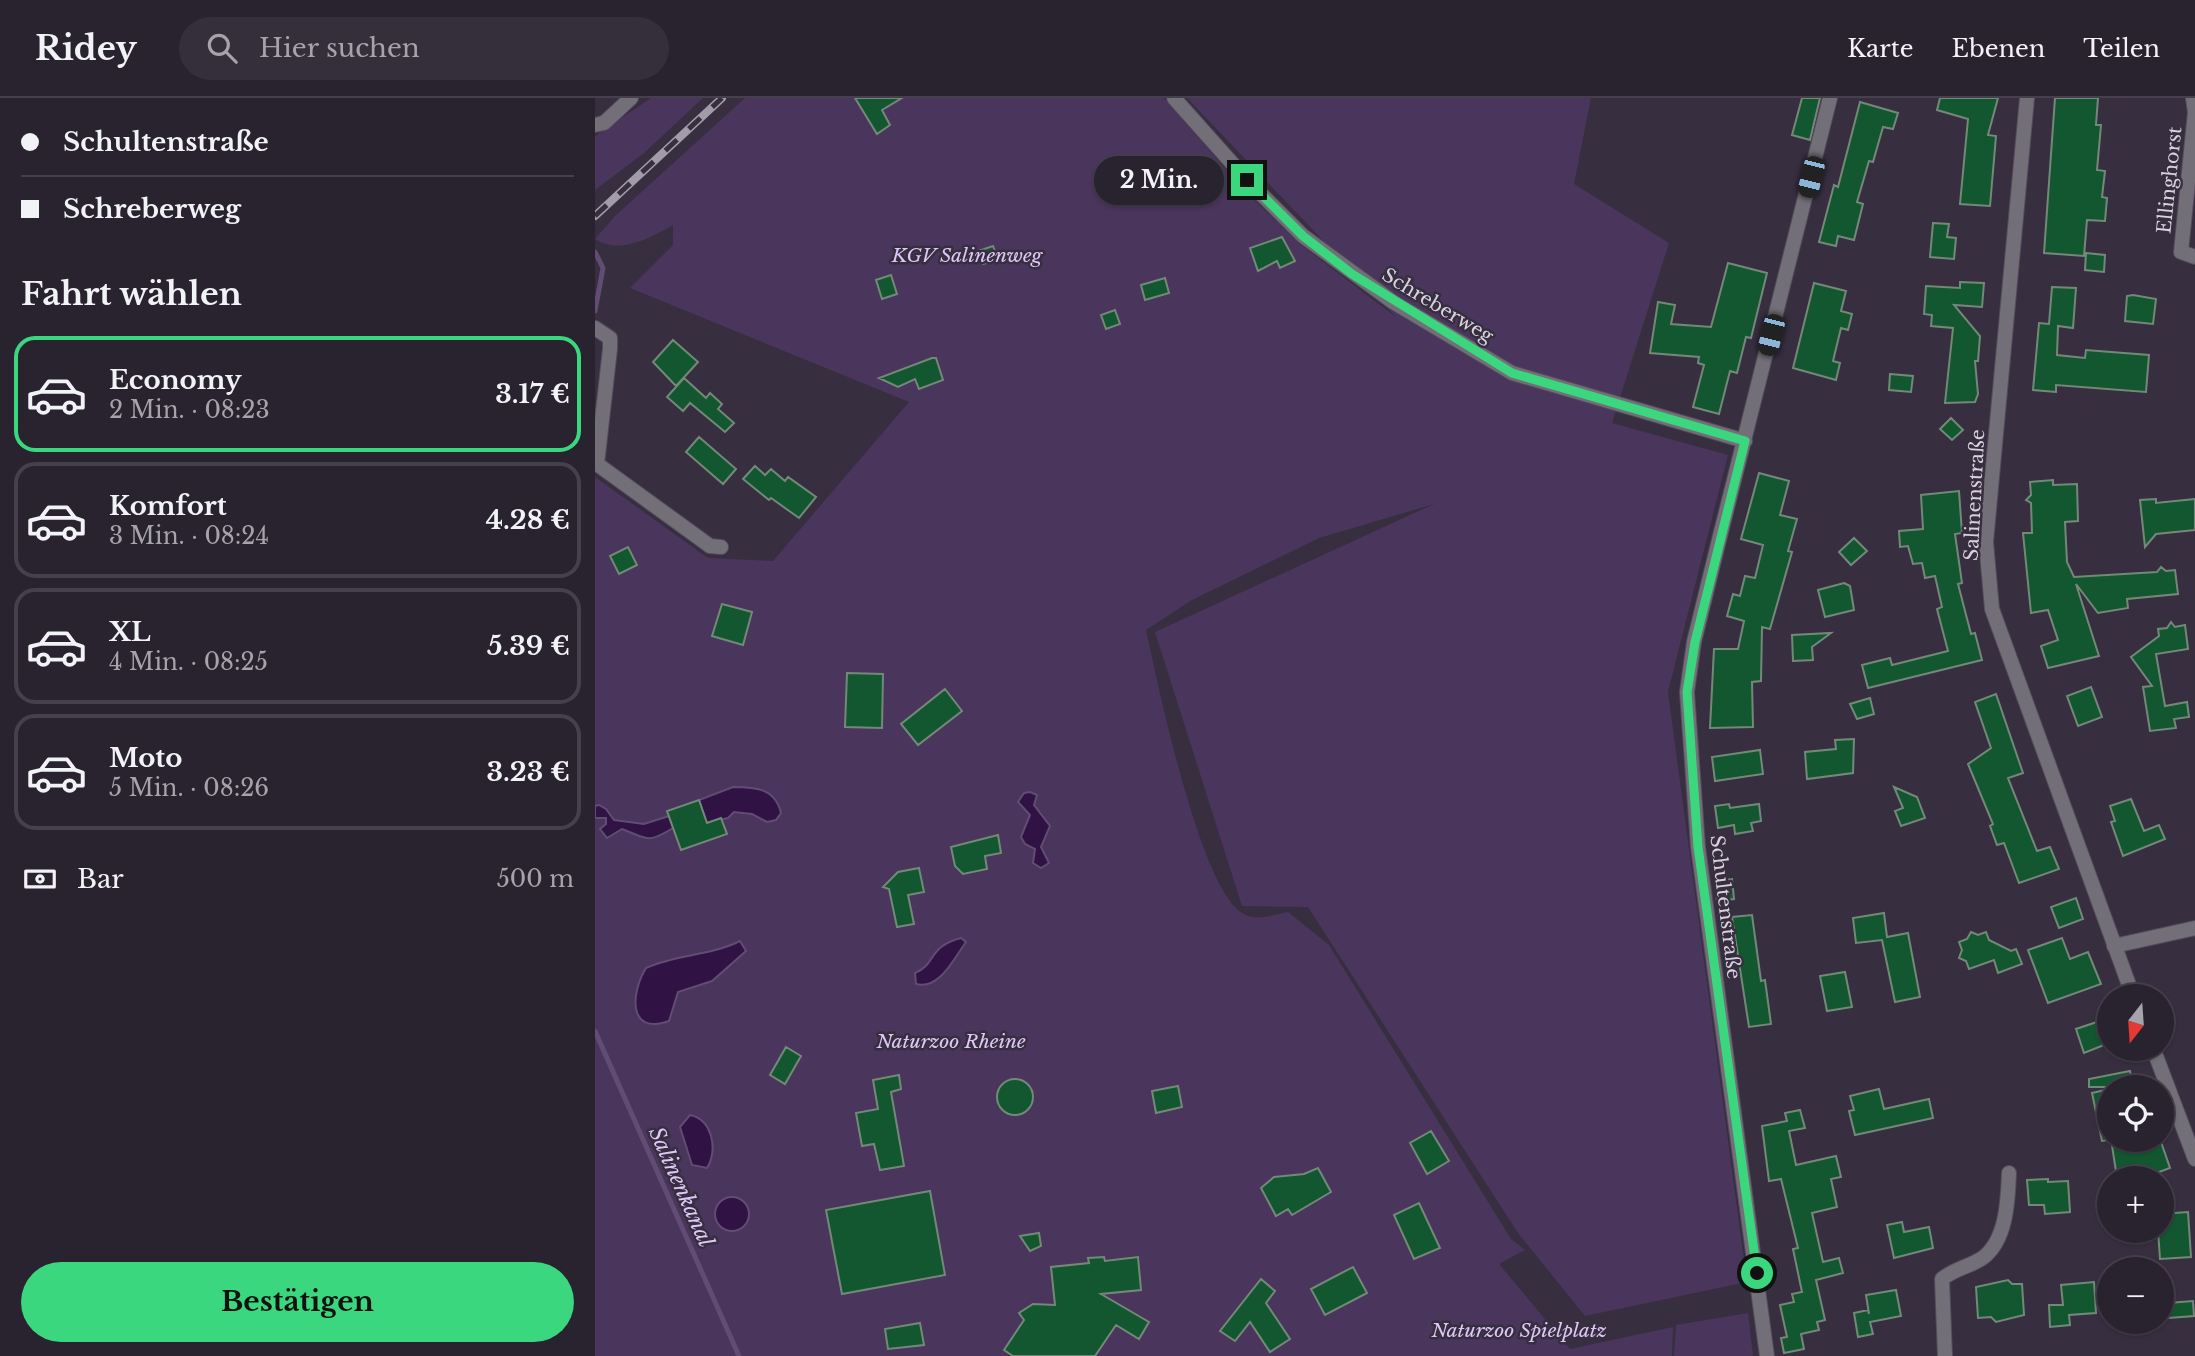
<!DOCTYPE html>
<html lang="de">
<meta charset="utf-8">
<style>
:root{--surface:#292330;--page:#352f3c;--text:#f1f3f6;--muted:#a5a4ab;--line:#45404c;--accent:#3bd77e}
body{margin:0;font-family:"Libre Baskerville",serif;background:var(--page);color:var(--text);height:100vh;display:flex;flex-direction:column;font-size:26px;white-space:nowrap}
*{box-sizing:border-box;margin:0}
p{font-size:23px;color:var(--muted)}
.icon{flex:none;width:38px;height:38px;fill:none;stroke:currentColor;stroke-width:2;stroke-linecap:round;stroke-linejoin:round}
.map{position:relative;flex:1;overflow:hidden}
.drawer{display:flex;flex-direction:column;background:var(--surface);width:595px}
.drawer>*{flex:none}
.top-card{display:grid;align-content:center;height:154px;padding:0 21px;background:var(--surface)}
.needle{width:46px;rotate:197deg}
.fabs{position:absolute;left:1502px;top:886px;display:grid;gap:14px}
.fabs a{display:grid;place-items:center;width:77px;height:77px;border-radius:50%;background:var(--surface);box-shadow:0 2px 5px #0004,0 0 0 2px var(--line);font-size:35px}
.end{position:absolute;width:32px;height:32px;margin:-16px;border:9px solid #3bd77e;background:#111;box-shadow:0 0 0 4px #111}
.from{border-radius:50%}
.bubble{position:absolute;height:49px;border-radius:24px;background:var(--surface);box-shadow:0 2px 5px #0004,0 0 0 2px var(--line);font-size:23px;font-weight:700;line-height:49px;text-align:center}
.car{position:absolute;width:21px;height:42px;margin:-21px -10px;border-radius:9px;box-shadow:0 0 5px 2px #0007;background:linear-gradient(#222 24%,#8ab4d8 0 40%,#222 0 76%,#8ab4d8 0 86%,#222 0)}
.top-card b{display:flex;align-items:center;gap:24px;height:66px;font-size:26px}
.top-card b+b{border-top:2px solid var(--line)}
.top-card i{width:18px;height:18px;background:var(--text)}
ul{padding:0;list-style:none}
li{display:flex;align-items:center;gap:21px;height:116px;margin:0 14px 10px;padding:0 7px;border:4px solid var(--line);border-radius:21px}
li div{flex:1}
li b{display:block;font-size:26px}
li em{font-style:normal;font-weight:700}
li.active{border-color:var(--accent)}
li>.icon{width:63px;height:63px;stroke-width:1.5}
h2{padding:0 21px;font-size:32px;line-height:84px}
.pay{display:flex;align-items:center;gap:18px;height:77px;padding:0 21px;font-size:26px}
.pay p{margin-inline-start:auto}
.primary-button{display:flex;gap:14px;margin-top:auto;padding:14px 21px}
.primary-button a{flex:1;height:80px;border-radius:42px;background:var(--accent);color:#111;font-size:28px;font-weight:700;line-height:80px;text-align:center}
header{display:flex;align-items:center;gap:42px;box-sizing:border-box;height:98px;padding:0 35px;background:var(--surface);border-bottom:2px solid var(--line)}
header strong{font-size:33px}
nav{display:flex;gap:38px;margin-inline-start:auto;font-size:24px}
.search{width:490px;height:63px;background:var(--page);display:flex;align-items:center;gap:18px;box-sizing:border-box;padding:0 24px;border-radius:38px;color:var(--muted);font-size:26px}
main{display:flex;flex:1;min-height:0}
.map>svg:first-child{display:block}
.green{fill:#4a355c}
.water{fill:#301245;stroke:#624c73;stroke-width:2}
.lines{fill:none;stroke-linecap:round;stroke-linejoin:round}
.stream{stroke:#624c73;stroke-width:5}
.building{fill:#135730;stroke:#748879;stroke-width:2}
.street-casing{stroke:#544c5c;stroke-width:16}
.street{stroke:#736f78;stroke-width:14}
.rail-casing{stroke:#a29ca9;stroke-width:8}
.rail{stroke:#372f40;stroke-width:5;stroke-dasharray:16;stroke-linecap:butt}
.route{stroke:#3bd77e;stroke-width:9}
.labels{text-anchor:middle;stroke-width:5;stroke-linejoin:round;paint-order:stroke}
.street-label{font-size:19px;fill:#d7d2dd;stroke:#372f40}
.park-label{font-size:19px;font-style:italic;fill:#e0c7f9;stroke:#372f40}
.water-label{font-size:21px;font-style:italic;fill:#e1c7f9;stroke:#372f40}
</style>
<header>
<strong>Ridey</strong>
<div class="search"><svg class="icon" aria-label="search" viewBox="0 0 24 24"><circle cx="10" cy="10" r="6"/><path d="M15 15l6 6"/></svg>Hier suchen</div>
<nav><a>Karte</a><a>Ebenen</a><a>Teilen</a></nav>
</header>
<main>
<section class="drawer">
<div class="top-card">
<b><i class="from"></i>Schultenstraße</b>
<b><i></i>Schreberweg</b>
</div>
<h2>Fahrt wählen</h2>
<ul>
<li class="active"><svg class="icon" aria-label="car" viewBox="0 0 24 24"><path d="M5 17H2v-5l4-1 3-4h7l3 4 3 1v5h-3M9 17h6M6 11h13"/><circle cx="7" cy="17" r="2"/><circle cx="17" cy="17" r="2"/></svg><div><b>Economy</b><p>2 Min. · 08:23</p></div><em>3.17 €</em></li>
<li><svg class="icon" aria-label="car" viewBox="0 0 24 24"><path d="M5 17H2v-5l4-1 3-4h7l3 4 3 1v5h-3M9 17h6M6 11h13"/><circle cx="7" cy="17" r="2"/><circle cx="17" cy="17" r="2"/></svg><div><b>Komfort</b><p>3 Min. · 08:24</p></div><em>4.28 €</em></li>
<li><svg class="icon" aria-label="car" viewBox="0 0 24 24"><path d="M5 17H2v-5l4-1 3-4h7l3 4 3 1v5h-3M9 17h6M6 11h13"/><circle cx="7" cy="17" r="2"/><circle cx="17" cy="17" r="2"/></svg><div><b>XL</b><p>4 Min. · 08:25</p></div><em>5.39 €</em></li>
<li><svg class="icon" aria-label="car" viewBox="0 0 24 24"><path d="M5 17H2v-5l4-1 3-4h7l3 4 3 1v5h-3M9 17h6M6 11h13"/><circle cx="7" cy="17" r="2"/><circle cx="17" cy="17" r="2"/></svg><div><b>Moto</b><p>5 Min. · 08:26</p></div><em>3.23 €</em></li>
</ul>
<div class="pay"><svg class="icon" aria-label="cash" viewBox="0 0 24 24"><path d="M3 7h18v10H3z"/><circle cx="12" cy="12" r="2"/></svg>Bar<p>500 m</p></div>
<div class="primary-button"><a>Bestätigen</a></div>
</section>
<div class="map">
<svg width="1600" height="1258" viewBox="0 0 1600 1258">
<rect width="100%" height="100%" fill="#372f40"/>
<!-- green -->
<path class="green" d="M56,0h52l-59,55 -49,37v-54z
M150,0h419l80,92 57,55 95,72 -209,-219h404l-17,86 95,59 -57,180 116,32 -60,237 79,590 -162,34 -67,-83 -210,-326 -66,-1 -87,-274 279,-128 -115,34 -127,62 -46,30c12,54 53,255 96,283 14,9 30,2 46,-1l41,33 182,294 14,11 -26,14 71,85 103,-22 -1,29h-1077v-879l113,81 65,3 136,-159 -279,-114 43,-43v-20c-22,13 -54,30 -78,14l20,-23z
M1153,1215l5,43h-79l2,-31z"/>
<!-- water -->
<path class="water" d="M138,689c22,0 42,1 48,26l-5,7 -9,2 -15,-8 -18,-2 -6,6 -21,5 -8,-23z
M435,694l7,3 -3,10 16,21 -9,21 8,16 -8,5 -8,-5 2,-14 -10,-5 -4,-7 9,-22 -12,-13 6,-9z
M4,707l7,4 8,11 30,4 25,-8 4,12c-26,16 -25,11 -51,1l-15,9 -7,-9 6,-5v-6h-11v-12z
M366,840l5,4c-12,16 -26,48 -50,42l-1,-11c22,-9 12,-26 46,-35z
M145,843l6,10 -34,30 -34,11 -9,29c-42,15 -38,-29 -23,-53 31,-14 64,-12 94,-27z
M95,1017c23,5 28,36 17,53l-15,-3 -12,-38z
M120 1116a17 17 0 1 1 34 0a17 17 0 1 1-34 0Z"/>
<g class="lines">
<!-- stream -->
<path class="stream" d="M0,154l8,16 -8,43
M0,933l144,325"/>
</g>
<!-- building -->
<path class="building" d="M260,0h47l-20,12 8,15 -13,9z
M1207,0h18l-10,42 -18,-5z
M1345,0h58l-10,37 8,1 -6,70 -30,-2 8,-85 -31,-9z
M1460,0h43l-2,27h5l-4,45 8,1 -3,26 5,1 -2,23 -18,-1 -3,36 -40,-3z
M1265,4l38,11 -5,16 -10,-2 -10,35 -4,-1 -12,41 6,2 -9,36 -16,-4 -2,10 -17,-4 15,-57 4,2z
M1338,125l16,1 -2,13 9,1 -2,21 -24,-2z
M687,139l13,24 -15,7 -3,-7 -19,10 -8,-23z
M398,148l5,13 -15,5 -5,-13z
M1491,155l19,2 -1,17 -19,-2z
M1133,165l39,10 -16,65 -5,-1 -9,36 -7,-2 -11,43 -26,-7 11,-42 -6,-2 1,-6 -49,-4 8,-51 17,3 -4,19 40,3z
M296,177l6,19 -15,5 -6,-19z
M570,180l4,15 -24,7 -4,-15z
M1365,184l24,1 -2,24 -28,-2 26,31 -2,25h-3l3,33 -3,8 -30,1 8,-75 -22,-2 1,-11 -8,-1 2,-28 34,2z
M1219,185l32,8 -5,20 11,3 -4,16 -7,-2 -8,33 7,2 -4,17 -43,-12z
M1457,189l24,1 -3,40 -15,-2 -1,29 28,3 1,-8 63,5 -3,37 -90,-7v7l-23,-2 6,-67 10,1z
M1538,197l23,4 -3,25 -28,-3 2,-25z
M520,212l5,14 -14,5 -5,-14z
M78,242l25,22 -22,24 -23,-24z
M337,260h4l7,22 -24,9 -4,-10 -17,8 -19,-9z
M1295,276l23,2 -2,16 -22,-2z
M89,280l22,20 4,-5 12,11 -4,5 16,14 -9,9 -35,-29 -7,8 -16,-14z
M1356,320l12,12 -11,10 -12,-11z
M104,339l37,32 -13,15 -37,-32z
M160,368l10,9 6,-6 14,12 3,-4 28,20 -17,21 -28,-20 -2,2 -26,-21z
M1164,375l30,8 -9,34 17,4 -9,32 4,1 -22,77 -8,-2 -1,54 -9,1 1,45 -43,1 4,-79h24l6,-28 -17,-5 6,-22 7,2 5,-20 10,2 8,-33 -22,-6z
M1458,382v5l24,-1 1,37 -13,1 2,40 7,15 83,-5 4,-5 5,4 9,-1 3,24 -51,5 1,9 -30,5 -22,-29 23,72 -51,12 -7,-22 17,-6 -10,-30 -17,3 -8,-80h9l-1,-30 -5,-3 5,-5 -1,-13z
M1364,393l3,42 -7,1 7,49 -4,1 13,50 4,-1 7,27 -114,28 -6,-23 28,-7 2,7 56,-14 -11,-42 5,-2 -7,-31 -10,2 -3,-15 -9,1 -5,-18 -8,1 -1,-16 24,-2 -2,-34z
M1561,401v4l39,-4v31l-39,4 -11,13 -5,-47z
M1259,440l13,13 -16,14 -12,-13z
M33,449l9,18 -18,9 -9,-18z
M1249,485l6,3 4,24 -29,7 -7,-27z
M127,506l30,8 -9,33 -31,-9z
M1576,524l4,5 10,-2 3,24 -32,5 9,52 22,-4 2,15 -15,2 2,9 -26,3 -7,-44 9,-1 -21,-29 28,-21 -1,-7 9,-1z
M1236,535l-19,14 1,13 -20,1 -1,-26z
M252,575l36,1 -1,54 -37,-1z
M1496,589l11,30 -24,9 -11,-30z
M350,591l17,22 -44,34 -17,-21z
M1401,596l27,79 -15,5 29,73 13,-4 9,22 -40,14 -15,-40 -7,2 -7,-19 3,-2 -25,-60 23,-16 -16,-46z
M1275,600l4,16 -17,5 -7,-15z
M1259,641l-1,34 -46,6 -2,-27 31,-3 -1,-9z
M1165,652l3,24 -48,7 -3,-24z
M1299,689l23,10 8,21 -24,8 -6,-15 8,-3z
M1536,701l13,32 15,-6 6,14 -42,17 -12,-34 4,-1 -5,-15z
M104,702l8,23 14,-5 6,16 -46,16 -14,-39z
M1134,706l1,4 29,-4 2,17 -10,2 2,8 -18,3 -1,-9 -16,3 -3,-22z
M403,737l3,18 -16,3 2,13 -24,5 -8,-8 -4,-19z
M324,770l5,24 -16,3 6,29 -17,3 -8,-38 -6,-2 15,-15z
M1137,781l2,20 -17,2 -2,-20z
M1481,800l7,21 -24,9 -8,-21z
M1289,815l3,24 21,-4 12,64 -25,5 -13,-62 -26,3 -3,-25z
M1157,817l9,66 4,-1 6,44 -22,3 -17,-110z
M1376,834l7,3 8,-3 3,8 22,11 5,-2 6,15 -24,9 -4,-13 -25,9 -3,-8 -7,-3 3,-8 -3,-8 8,-3z
M1467,840l8,21 18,-7 13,32 -53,19 -20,-53z
M1250,874l7,35 -25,4 -7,-35z
M1514,920v25l-25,10 -8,-24z
M191,949l15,9 -16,28 -15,-9z
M1535,973l3,16h-44v-8z
M304,977l2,14 -10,3 13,74 -24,4 -6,-26 -12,2 -6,-33 22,-4 -5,-29z
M402 999a18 18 0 1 1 36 0a18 18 0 1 1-36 0Z
M583,988l4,21 -26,6 -4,-22z
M1284,991l5,20 45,-10 4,19 -78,17 -6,-24 5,-1 -4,-14z
M1514,991v51l-7,1 -10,-48z
M1205,1012l5,18 -16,3 7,34 40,-9 5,21 -10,2 6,28 -25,6 11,49 16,-4 4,15 -27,7 9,40 -8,2 2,8 -18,4 3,15 -20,4 -3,-15 6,-1 -7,-32 14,-3 -2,-8 10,-2 -9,-43 5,-1 -17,-69 -12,2 -7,-55 25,-5 -2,-8z
M836,1033l18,30 -22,13 -17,-31z
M1516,1041h49l10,29 -27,10h-26z
M723,1070l13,24 -39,23 -4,-6 -12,7 -15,-28 13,-11 30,-3z
M1453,1081v3l20,-1 2,31 -25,2 -1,-9h-15l-2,-25z
M335,1093l15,84 -103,19 -16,-84z
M824,1105l21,45 -26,11 -20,-44z
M1593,1114l3,45 -31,2 -2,-29h3v-16z
M1307,1124l2,10 25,-5 4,21 -39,10 -7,-33z
M444,1135l2,13 -11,5 -10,-15z
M509,1159l1,4 33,-4 3,33 -40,4 48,28 -10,17 -23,-14 -21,31h-82l-9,-6 20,-30 -5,-7 14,-9 22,1 -4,-38 38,-4 -1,-5z
M758,1169l14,26 -42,22 -14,-26z
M666,1181l14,12 -9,12 24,36 -20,13 -20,-30 -15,19 -15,-10z
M1413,1182l4,4h10l2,31 -28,7 -5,-5 -13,1 -2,-31z
M1499,1184l2,31 -27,2 1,10 -20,2 -1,-22h14l-2,-20z
M1301,1192l5,26 -31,6 3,12 -15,3 -4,-24 14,-3 1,4 -3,-19z
M1598,1203l1,15 -25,2 -1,-15z
M325,1225l4,22 -36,4 -3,-20z"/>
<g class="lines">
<defs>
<path id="street" d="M579,0l73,82 56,56 90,66 119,71 233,68
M1432,0l-41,444 6,67 141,387
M1598,0l2,14 -14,140 14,5
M0,27l9,-2 27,-25
M0,230l15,10v11l-13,115 113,82 11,1
M1519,848l81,-18
M1558,950l42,111
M1172,1258l-69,-509 -11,-155 7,-50 25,-102 111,-442
M1350,1258l-3,-77c12,-10 26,-12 39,-20 26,-17 27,-60 28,-86"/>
</defs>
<!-- street casing -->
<use href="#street" class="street-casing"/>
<!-- street -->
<use href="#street" class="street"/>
<defs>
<path id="rail" d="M0,118l127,-118"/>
</defs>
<!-- rail casing -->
<use href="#rail" class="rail-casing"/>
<!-- rail -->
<use href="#rail" class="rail"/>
</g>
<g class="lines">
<!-- route -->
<path class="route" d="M652,82l56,56 49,38 160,99 233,68 -50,201 -8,50 11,155 59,426"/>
</g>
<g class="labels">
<!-- street labels -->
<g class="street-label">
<text transform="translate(1574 82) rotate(-84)" y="7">Ellinghorst</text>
<text transform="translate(843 207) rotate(31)" y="7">Schreberweg</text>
<text transform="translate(1379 397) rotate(-87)" y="7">Salinenstraße</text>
<text transform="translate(1131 809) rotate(83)" y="7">Schultenstraße</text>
</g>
<!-- park labels -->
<g class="park-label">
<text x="372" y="164">KGV Salinenweg</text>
<text x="356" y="950">Naturzoo Rheine</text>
<text x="924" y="1239">Naturzoo Spielplatz</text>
</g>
<!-- water labels -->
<g class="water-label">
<text transform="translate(86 1089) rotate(66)" y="7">Salinenkanal</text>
</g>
</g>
</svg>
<div class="fabs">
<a><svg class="needle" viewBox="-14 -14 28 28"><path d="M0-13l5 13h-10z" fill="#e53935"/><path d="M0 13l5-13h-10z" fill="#a5a4ab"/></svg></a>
<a><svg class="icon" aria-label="locate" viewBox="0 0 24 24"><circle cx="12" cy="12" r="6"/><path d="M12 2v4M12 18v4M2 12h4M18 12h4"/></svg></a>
<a>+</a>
<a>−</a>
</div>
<i class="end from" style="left:1162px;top:1175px"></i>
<i class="end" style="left:652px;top:82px"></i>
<div class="bubble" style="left:499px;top:58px;width:130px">2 Min.</div>
<i class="car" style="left:1216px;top:79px;rotate:194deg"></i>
<i class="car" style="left:1176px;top:237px;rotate:194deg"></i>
</div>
</main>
